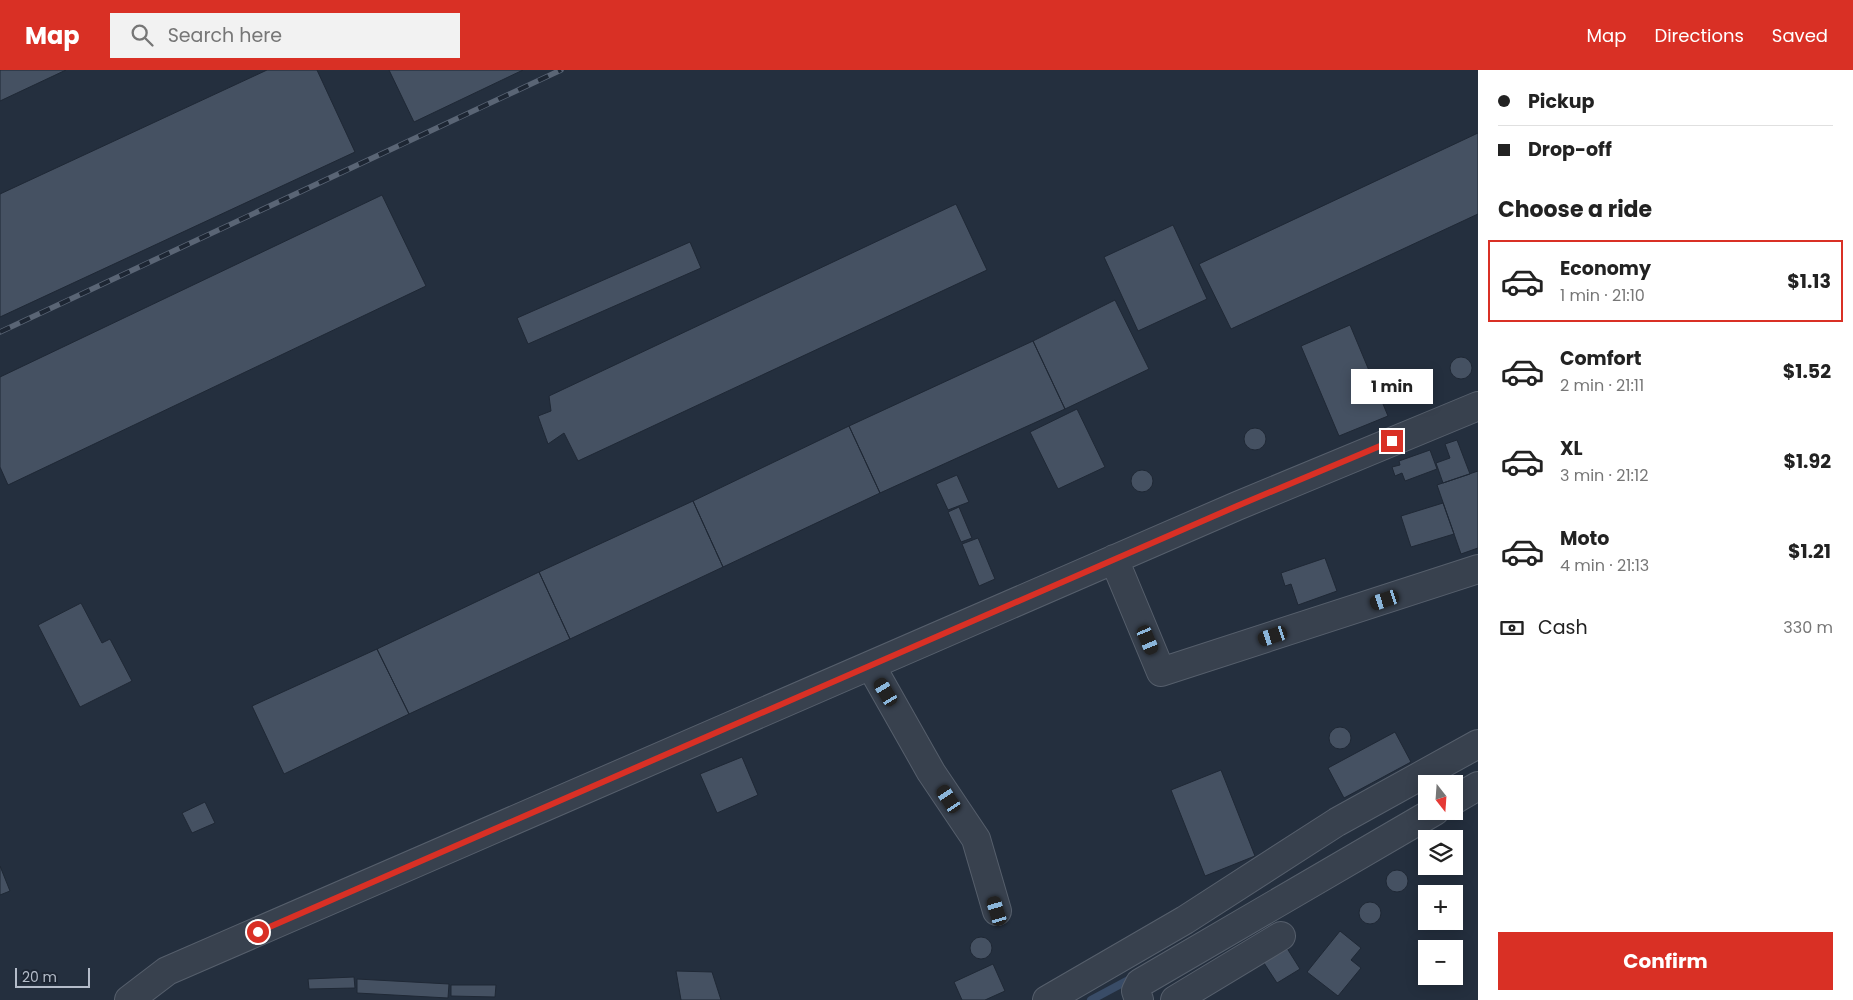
<!DOCTYPE html>
<meta charset="utf-8">
<style>
:root{--surface:#fff;--page:#f2f2f2;--text:#222;--muted:#767676;--line:#e0e0e0;--accent:#d93025}
body{margin:0;font-family:Poppins,sans-serif;background:var(--page);color:var(--text);height:100vh;display:flex;flex-direction:column;font-size:19px;white-space:nowrap}
*{box-sizing:border-box;margin:0}
p{font-size:16px;color:var(--muted)}
.icon{flex:none;width:28px;height:28px;fill:none;stroke:currentColor;stroke-width:2;stroke-linecap:round;stroke-linejoin:round}
.map{position:relative;flex:1;overflow:hidden}
.side{display:flex;flex-direction:column;background:var(--surface);width:375px}
.side>*{flex:none}
.guide{display:grid;align-content:center;height:110px;padding:0 20px;background:var(--surface)}
.needle{width:32px;rotate:163deg}
.controls{position:absolute;left:1418px;top:705px;display:grid;gap:10px}
.controls a{display:grid;place-items:center;width:45px;height:45px;border-radius:0px;background:var(--surface);box-shadow:0 2px 12px #0003;font-size:25px}
.scale{position:absolute;left:15px;bottom:12px;width:75px;box-sizing:border-box;padding-left:5px;border:2px solid #b4bcc9;border-top:0;font-size:14px;line-height:18px;white-space:nowrap;color:#b4bcc9;-webkit-text-stroke:4px #1d2633;paint-order:stroke}
.end{position:absolute;width:22px;height:22px;margin:-11px;border:6px solid #d93025;background:#fff;box-shadow:0 0 0 2px #fff}
.from{border-radius:50%}
.bubble{position:absolute;height:35px;border-radius:0px;background:var(--surface);box-shadow:0 2px 12px #0003;font-size:16px;font-weight:700;line-height:35px;text-align:center}
.car{position:absolute;width:15px;height:30px;margin:-15px -8px;border-radius:6px;box-shadow:0 0 4px 1px #0007;background:linear-gradient(#222 24%,#8ab4d8 0 40%,#222 0 76%,#8ab4d8 0 86%,#222 0)}
.guide b{display:flex;align-items:center;gap:18px;height:48px;font-size:19px}
.guide b+b{border-top:1px solid var(--line)}
.guide i{width:12px;height:12px;background:var(--text)}
ul{padding:0;list-style:none}
li{display:flex;align-items:center;gap:15px;height:82px;margin:0 10px 8px;padding:0 10px;border:2px solid transparent;border-radius:0px}
li div{flex:1}
li b{display:block;font-size:19px}
li em{font-style:normal;font-weight:700}
li.active{border-color:var(--accent)}
li>.icon{width:45px;height:45px;stroke-width:1.5}
h2{padding:0 20px;font-size:22px;line-height:60px}
.pay{display:flex;align-items:center;gap:12px;height:55px;padding:0 20px;font-size:19px}
.pay p{margin-inline-start:auto}
.button{display:flex;gap:10px;margin-top:auto;padding:10px 20px}
.button a{flex:1;height:58px;border-radius:0px;background:var(--accent);color:#fff;font-size:20px;font-weight:700;line-height:58px;text-align:center}
header{display:flex;align-items:center;gap:30px;box-sizing:border-box;height:70px;padding:0 25px;background:var(--accent);color:#fff}
header strong{font-size:24px}
nav{display:flex;gap:28px;margin-inline-start:auto;font-size:18px}
.search{width:350px;height:45px;background:var(--page);display:flex;align-items:center;gap:12px;box-sizing:border-box;padding:0 18px;border-radius:0px;color:var(--muted);font-size:19px}
main{display:flex;flex:1;min-height:0}
.map>svg:first-child{display:block}
.lines{fill:none;stroke-linecap:round;stroke-linejoin:round}
.stream{stroke:#394c67;stroke-width:8}
.building{fill:#455162;stroke:#1f2835}
.minor-casing{stroke:#565f6c;stroke-width:30}
.minor{stroke:#38414e;stroke-width:28}
.rail-casing{stroke:#5a6575;stroke-width:5.5}
.rail{stroke:#1d2633;stroke-width:4;stroke-dasharray:11;stroke-linecap:butt}
.route{stroke:#d93025;stroke-width:6}
</style>
<header>
<strong>Map</strong>
<div class="search"><svg class="icon" aria-label="search" viewBox="0 0 24 24"><circle cx="10" cy="10" r="6"/><path d="M15 15l6 6"/></svg>Search here</div>
<nav><a>Map</a><a>Directions</a><a>Saved</a></nav>
</header>
<main>
<div class="map">
<svg width="1478" height="930" viewBox="0 0 1478 930">
<rect width="100%" height="100%" fill="#242f3e"/>
<g class="lines">
<!-- stream -->
<path class="stream" d="M1091,930l43,-23"/>
</g>
<!-- building -->
<path class="building" d="M0,0h66l-66,31z
M267,0h50l38,82 -355,165v-123z
M389,0h134l-109,52z
M1478,63v81l-247,115 -32,-65z
M382,125l44,91 -418,199 -8,-18v-90z
M956,134l31,66 -409,191 -14,-28 -16,11 -10,-28 13,-5 -2,-15z
M1173,155l34,74 -69,32 -34,-74z
M690,172l11,26 -173,76 -11,-26z
M1115,230l34,69 -84,40 -32,-68z
M1350,255l38,91 -49,20 -38,-90z
M1033,271l32,68 -185,84 -31,-67z
M1450 298a11 11 0 1 1 22 0a11 11 0 1 1-22 0Z
M1077,339l28,58 -47,22 -28,-57z
M849,356l31,67 -157,74 -30,-66z
M1244 369a11 11 0 1 1 22 0a11 11 0 1 1-22 0Z
M1457,370l13,34 -27,9 -7,-20 14,-5 -5,-14z
M1430,380l7,19 -32,12 -3,-8 -7,3 -3,-9 8,-2 -1,-4z
M1131 411a11 11 0 1 1 22 0a11 11 0 1 1-22 0Z
M1478,401v77l-17,6 -24,-69z
M957,405l12,27 -21,8 -12,-26z
M693,431l30,66 -153,72 -31,-67z
M1443,433l11,31 -43,13 -10,-31z
M959,437l13,31 -11,4 -13,-30z
M978,468l17,41 -16,7 -17,-42z
M1325,488l12,33 -39,14 -7,-21 -6,2 -4,-13z
M539,502l31,67 -161,75 -32,-65z
M81,533l21,40 8,-4 22,42 -52,26 -42,-82z
M377,579l32,65 -125,60 -32,-68z
M1329 668a11 11 0 1 1 22 0a11 11 0 1 1-22 0Z
M1395,662l16,30 -67,36 -16,-30z
M742,687l16,38 -41,18 -17,-39z
M1221,700l34,86 -50,20 -34,-86z
M205,732l10,21 -23,10 -10,-20z
M0,796l10,25 -10,4z
M1386 811a11 11 0 1 1 22 0a11 11 0 1 1-22 0Z
M1359 843a11 11 0 1 1 22 0a11 11 0 1 1-22 0Z
M1340,861l21,17 -10,12 10,8 -23,28 -31,-24z
M970 878a11 11 0 1 1 22 0a11 11 0 1 1-22 0Z
M1285,875l15,24 -23,14 -15,-23z
M993,894l12,27 -20,9h-23l-8,-18z
M676,901l36,1 9,28h-40z
M354,907l1,11 -46,1 -1,-10z
M357,909l92,5 -1,14 -91,-5z
M451,915h45l-1,12 -44,-1z"/>
<g class="lines">
<defs>
<path id="minor" d="M1114,489l47,113 317,-103
M871,596l60,106 45,67 21,72
M1454,730l24,-14
M129,930l38,-29 1070,-465 241,-100
M1047,930l138,-80 152,-98 141,-78
M1139,930l-3,-9 4,-8 295,-172
M1175,930l106,-64"/>
</defs>
<!-- minor casing -->
<use href="#minor" class="minor-casing"/>
<!-- minor -->
<use href="#minor" class="minor"/>
<defs>
<path id="rail" d="M0,262l561,-262"/>
</defs>
<!-- rail casing -->
<use href="#rail" class="rail-casing"/>
<!-- rail -->
<use href="#rail" class="rail"/>
</g>
<g class="lines">
<!-- route -->
<path class="route" d="M258,862l979,-426 155,-65"/>
</g>
</svg>
<div class="controls">
<a><svg class="needle" viewBox="-14 -14 28 28"><path d="M0-13l5 13h-10z" fill="#e53935"/><path d="M0 13l5-13h-10z" fill="#767676"/></svg></a>
<a><svg class="icon" aria-label="layers" viewBox="0 0 24 24"><path d="M12 4l9 5-9 5-9-5zM3 14l9 5 9-5"/></svg></a>
<a>+</a>
<a>−</a>
</div>
<div class="scale">20 m</div>
<i class="end from" style="left:258px;top:862px"></i>
<i class="end" style="left:1392px;top:371px"></i>
<div class="bubble" style="left:1351px;top:299px;width:82px">1 min</div>
<i class="car" style="left:1385px;top:530px;rotate:252deg"></i>
<i class="car" style="left:1273px;top:566px;rotate:252deg"></i>
<i class="car" style="left:1148px;top:570px;rotate:157deg"></i>
<i class="car" style="left:886px;top:622px;rotate:329deg"></i>
<i class="car" style="left:949px;top:729px;rotate:326deg"></i>
<i class="car" style="left:997px;top:841px;rotate:343deg"></i>
</div>
<section class="side">
<div class="guide">
<b><i class="from"></i>Pickup</b>
<b><i></i>Drop-off</b>
</div>
<h2>Choose a ride</h2>
<ul>
<li class="active"><svg class="icon" aria-label="car" viewBox="0 0 24 24"><path d="M5 17H2v-5l4-1 3-4h7l3 4 3 1v5h-3M9 17h6M6 11h13"/><circle cx="7" cy="17" r="2"/><circle cx="17" cy="17" r="2"/></svg><div><b>Economy</b><p>1 min · 21:10</p></div><em>$1.13</em></li>
<li><svg class="icon" aria-label="car" viewBox="0 0 24 24"><path d="M5 17H2v-5l4-1 3-4h7l3 4 3 1v5h-3M9 17h6M6 11h13"/><circle cx="7" cy="17" r="2"/><circle cx="17" cy="17" r="2"/></svg><div><b>Comfort</b><p>2 min · 21:11</p></div><em>$1.52</em></li>
<li><svg class="icon" aria-label="car" viewBox="0 0 24 24"><path d="M5 17H2v-5l4-1 3-4h7l3 4 3 1v5h-3M9 17h6M6 11h13"/><circle cx="7" cy="17" r="2"/><circle cx="17" cy="17" r="2"/></svg><div><b>XL</b><p>3 min · 21:12</p></div><em>$1.92</em></li>
<li><svg class="icon" aria-label="car" viewBox="0 0 24 24"><path d="M5 17H2v-5l4-1 3-4h7l3 4 3 1v5h-3M9 17h6M6 11h13"/><circle cx="7" cy="17" r="2"/><circle cx="17" cy="17" r="2"/></svg><div><b>Moto</b><p>4 min · 21:13</p></div><em>$1.21</em></li>
</ul>
<div class="pay"><svg class="icon" aria-label="cash" viewBox="0 0 24 24"><path d="M3 7h18v10H3z"/><circle cx="12" cy="12" r="2"/></svg>Cash<p>330 m</p></div>
<div class="button"><a>Confirm</a></div>
</section>
</main>
